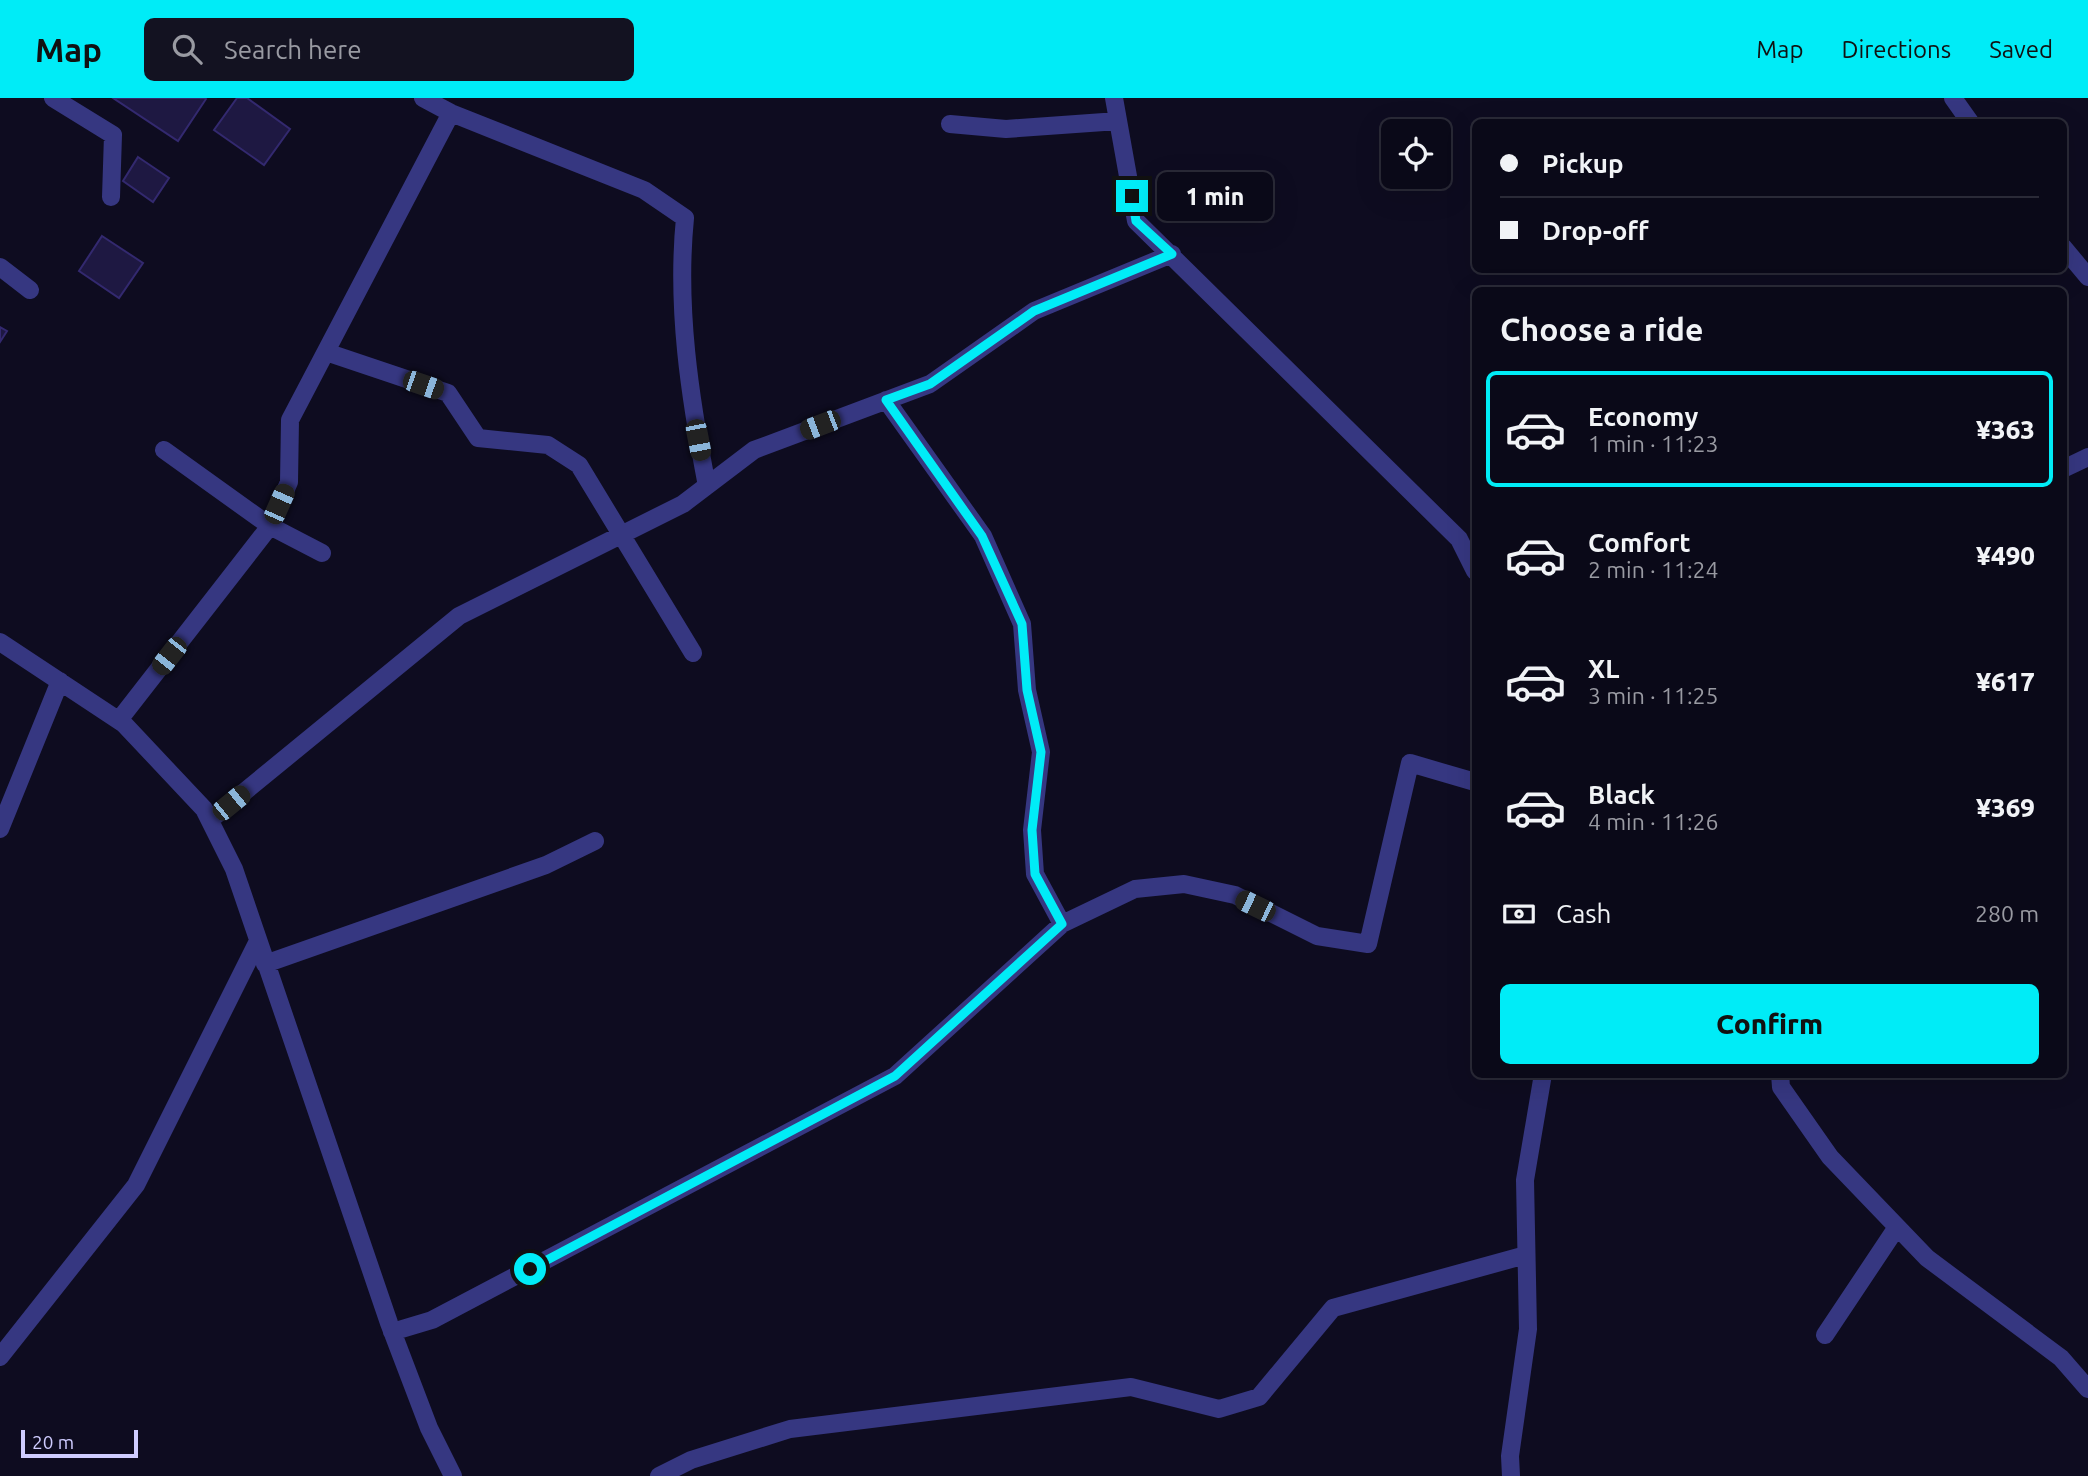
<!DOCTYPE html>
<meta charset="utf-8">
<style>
:root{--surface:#0a0918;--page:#131221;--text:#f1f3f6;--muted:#999aa2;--line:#2a2a37;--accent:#00ecf7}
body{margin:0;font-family:Ubuntu,sans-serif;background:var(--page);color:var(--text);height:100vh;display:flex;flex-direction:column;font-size:26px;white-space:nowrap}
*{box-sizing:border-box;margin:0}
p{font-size:23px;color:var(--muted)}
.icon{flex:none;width:38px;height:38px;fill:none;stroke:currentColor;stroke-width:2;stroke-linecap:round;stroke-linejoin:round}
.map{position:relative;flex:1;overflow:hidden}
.drawer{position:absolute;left:1472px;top:189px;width:595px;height:791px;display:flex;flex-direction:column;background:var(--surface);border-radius:10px;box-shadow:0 7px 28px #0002,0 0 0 2px var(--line)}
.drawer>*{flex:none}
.guide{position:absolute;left:1472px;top:21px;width:595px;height:154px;border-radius:10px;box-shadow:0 7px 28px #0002,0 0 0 2px var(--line);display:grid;align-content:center;height:154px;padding:0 28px;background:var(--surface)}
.tools{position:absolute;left:1381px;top:21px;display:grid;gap:14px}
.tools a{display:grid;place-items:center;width:70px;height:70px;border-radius:10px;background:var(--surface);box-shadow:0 7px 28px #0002,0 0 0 2px var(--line);font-size:35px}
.scale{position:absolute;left:21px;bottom:18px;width:117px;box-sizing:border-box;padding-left:7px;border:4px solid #cfccff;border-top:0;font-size:19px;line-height:24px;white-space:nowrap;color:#cfccff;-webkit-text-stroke:5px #0e0c20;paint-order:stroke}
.end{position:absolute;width:32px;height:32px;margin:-16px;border:9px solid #00ecf7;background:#111;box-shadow:0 0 0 4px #111}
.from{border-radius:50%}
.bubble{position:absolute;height:49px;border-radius:10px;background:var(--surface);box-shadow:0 7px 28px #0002,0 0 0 2px var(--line);font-size:23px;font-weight:800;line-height:49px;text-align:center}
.car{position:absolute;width:21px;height:42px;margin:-21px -10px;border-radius:9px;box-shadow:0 0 5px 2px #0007;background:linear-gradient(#222 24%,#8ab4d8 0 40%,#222 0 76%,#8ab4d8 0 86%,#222 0)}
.guide b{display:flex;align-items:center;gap:24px;height:66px;font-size:26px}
.guide b+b{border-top:2px solid var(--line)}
.guide i{width:18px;height:18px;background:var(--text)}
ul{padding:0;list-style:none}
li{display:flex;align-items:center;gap:21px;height:116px;margin:0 14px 10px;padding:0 14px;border:4px solid transparent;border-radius:10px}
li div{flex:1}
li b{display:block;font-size:26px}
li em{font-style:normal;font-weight:800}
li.on{border-color:var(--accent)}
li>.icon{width:63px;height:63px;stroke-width:1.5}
h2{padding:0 28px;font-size:32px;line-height:84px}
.pay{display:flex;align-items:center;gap:18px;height:77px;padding:0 28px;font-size:26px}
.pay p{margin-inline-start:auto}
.button{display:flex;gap:14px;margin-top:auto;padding:14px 28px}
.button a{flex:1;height:80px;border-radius:10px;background:var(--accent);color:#111;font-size:28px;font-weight:800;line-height:80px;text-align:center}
header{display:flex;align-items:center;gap:42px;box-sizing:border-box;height:98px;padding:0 35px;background:var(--accent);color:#111}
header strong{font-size:33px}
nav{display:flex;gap:38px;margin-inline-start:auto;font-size:24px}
.search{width:490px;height:63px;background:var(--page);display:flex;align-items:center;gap:18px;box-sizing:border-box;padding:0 24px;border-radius:10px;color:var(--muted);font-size:26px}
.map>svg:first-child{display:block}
.building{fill:#1e1842;stroke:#33296f;stroke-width:2}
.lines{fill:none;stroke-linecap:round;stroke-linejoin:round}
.minor{stroke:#363781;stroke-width:18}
.route{stroke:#00ecf7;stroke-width:9}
</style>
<header>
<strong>Map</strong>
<div class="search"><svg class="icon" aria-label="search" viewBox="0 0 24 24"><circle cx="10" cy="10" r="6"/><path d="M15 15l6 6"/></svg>Search here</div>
<nav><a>Map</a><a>Directions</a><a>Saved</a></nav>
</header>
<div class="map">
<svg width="2088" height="1378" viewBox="0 0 2088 1378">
<rect width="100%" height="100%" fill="#0e0c20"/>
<!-- building -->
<path class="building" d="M113,0h92l1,1 -28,42z
M237,0h10l43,31 -26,36 -50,-35z
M138,59l31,21 -16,24 -30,-21z
M102,138l41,27 -24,35 -40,-27z
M0,229l7,4 -7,11z"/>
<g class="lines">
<!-- minor -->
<path class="minor" d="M53,0l60,37 -2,62
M423,0l28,15 193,77 41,28c-9,89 5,180 22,268
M1114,0l22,123 323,318 16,32
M1953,0l17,24
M950,26l56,5 112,-8
M2063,149l25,30
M0,169l30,23
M326,254l122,41 30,45 70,7 31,20 114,188
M886,302l97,136 39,88 5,66 14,62 -9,78 3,44 27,50
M164,352l106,76 52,27
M2063,371l25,-12
M0,544l124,82 80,85 30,60 155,454 40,105 24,48
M119,622l151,-194 19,-44 1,-62 161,-307
M210,722l249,-204 224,-112 71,-54 176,-66 104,-73 138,-57
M0,731l60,-148
M265,866l281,-99 49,-24
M1780,976l1,13 49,70 97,101 134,100 27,31
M392,1234l40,-12 463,-244 167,-152 73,-35 49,-5 51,11 82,41 51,8 42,-181 65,19
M1825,1237l72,-108
M0,1259l136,-172 122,-244
M659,1378l32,-16 99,-31 341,-42 88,22 40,-12 74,-89 193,-53
M1511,1378l-1,-20 18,-127 -3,-149 18,-106"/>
</g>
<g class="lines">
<!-- route -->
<path class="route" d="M530,1171l365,-193 167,-152 -27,-50 -3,-44 9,-78 -14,-62 -5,-66 -40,-88 -96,-136 44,-16 104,-73 138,-57 -36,-33 -4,-25"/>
</g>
</svg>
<div class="tools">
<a><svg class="icon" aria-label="locate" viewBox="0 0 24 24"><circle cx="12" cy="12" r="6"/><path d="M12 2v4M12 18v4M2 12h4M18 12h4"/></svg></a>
</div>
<div class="scale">20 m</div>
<i class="end from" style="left:530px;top:1171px"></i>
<i class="end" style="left:1132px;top:98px"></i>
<div class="bubble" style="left:1157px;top:74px;width:116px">1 min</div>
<i class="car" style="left:423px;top:287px;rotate:109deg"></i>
<i class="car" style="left:820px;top:327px;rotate:249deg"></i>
<i class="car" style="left:698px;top:342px;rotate:169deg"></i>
<i class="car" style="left:279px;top:406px;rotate:24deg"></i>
<i class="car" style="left:169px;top:558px;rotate:218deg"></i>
<i class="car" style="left:231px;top:705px;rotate:51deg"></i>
<i class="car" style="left:1255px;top:808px;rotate:296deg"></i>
<div class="guide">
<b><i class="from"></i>Pickup</b>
<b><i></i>Drop-off</b>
</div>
<section class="drawer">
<h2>Choose a ride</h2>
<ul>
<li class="on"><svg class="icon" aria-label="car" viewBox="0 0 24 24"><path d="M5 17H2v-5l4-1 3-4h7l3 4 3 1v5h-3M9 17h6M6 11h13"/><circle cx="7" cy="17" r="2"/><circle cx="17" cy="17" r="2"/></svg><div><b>Economy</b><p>1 min · 11:23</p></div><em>¥363</em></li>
<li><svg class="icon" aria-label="car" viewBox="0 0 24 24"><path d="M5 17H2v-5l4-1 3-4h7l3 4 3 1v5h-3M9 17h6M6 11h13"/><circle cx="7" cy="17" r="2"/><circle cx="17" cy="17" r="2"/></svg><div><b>Comfort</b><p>2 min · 11:24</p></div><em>¥490</em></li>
<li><svg class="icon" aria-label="car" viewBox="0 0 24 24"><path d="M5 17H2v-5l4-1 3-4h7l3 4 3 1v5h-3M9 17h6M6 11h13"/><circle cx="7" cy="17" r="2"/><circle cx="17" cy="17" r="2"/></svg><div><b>XL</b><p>3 min · 11:25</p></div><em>¥617</em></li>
<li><svg class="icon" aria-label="car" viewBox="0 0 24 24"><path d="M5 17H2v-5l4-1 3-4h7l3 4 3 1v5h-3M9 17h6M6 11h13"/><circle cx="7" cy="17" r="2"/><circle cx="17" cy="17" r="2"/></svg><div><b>Black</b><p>4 min · 11:26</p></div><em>¥369</em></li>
</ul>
<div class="pay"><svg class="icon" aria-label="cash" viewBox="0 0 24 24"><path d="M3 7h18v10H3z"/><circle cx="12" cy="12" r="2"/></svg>Cash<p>280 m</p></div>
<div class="button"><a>Confirm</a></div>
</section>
</div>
